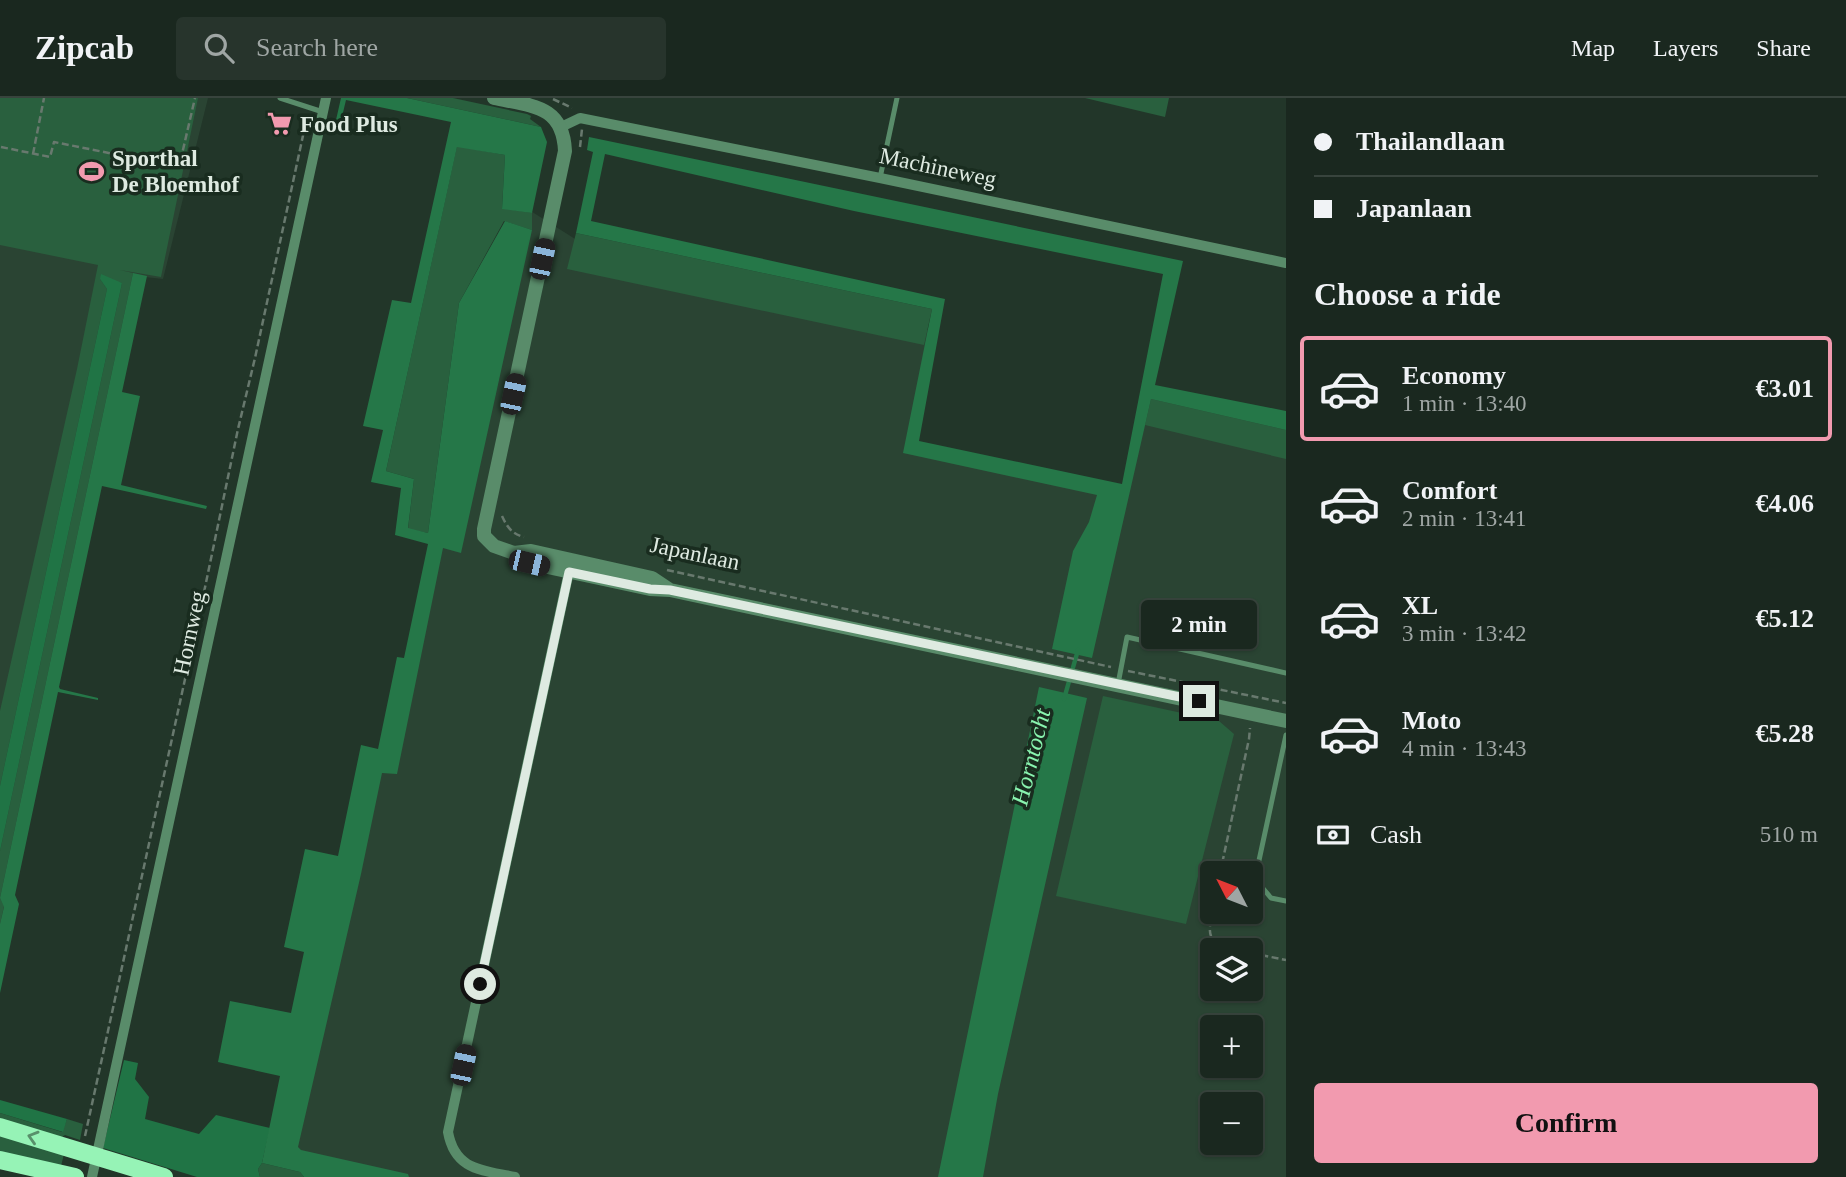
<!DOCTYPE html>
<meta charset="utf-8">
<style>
:root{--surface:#1a281f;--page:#27342c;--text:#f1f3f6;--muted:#9fa6a4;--line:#38443d;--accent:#f29aaf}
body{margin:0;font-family:Georgia,serif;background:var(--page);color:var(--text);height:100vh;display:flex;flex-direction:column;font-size:26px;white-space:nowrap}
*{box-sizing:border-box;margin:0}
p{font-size:23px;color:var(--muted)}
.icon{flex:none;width:38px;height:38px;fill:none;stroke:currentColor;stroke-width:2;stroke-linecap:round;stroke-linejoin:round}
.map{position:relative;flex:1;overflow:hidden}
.details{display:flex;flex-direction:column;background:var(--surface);width:560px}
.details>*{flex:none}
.top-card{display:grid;align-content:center;height:154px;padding:0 28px;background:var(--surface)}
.needle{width:46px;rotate:312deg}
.controls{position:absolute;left:1200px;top:763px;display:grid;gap:14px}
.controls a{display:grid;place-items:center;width:63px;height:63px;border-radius:7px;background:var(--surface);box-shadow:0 2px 5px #0004,0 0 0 2px var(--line);font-size:35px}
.end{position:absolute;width:32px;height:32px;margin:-16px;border:9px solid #deeae1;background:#111;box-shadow:0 0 0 4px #111}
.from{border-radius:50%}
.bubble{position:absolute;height:49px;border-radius:7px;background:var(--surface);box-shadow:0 2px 5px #0004,0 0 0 2px var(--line);font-size:23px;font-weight:600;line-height:49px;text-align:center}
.car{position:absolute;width:21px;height:42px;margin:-21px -10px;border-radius:9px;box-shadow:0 0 5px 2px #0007;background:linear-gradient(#222 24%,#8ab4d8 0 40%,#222 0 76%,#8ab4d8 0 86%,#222 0)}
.top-card b{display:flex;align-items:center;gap:24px;height:66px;font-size:26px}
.top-card b+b{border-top:2px solid var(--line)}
.top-card i{width:18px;height:18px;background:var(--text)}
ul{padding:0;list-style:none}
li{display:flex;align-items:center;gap:21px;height:105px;margin:0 14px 10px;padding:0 14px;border:4px solid transparent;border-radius:7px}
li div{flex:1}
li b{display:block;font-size:26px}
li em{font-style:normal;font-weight:600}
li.on{border-color:var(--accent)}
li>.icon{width:63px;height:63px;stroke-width:1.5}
h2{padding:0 28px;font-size:32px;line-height:84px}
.pay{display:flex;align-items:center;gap:18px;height:77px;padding:0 28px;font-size:26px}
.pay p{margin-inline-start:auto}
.cta{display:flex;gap:14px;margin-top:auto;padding:14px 28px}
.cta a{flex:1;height:80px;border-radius:7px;background:var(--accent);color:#111;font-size:28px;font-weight:600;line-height:80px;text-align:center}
header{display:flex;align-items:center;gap:42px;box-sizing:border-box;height:98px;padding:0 35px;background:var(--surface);border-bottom:2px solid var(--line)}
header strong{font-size:33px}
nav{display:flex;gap:38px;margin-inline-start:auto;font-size:24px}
.search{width:490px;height:63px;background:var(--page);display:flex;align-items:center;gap:18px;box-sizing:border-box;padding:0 24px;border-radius:7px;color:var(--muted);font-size:26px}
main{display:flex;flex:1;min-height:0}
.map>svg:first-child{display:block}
.built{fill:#2a4433;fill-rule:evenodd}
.green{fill:#29603e}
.forest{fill:#207445}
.water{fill:#257748;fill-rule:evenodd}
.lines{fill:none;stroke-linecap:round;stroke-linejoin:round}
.stream{stroke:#257748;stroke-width:4.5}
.path{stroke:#68796e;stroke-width:2.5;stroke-dasharray:7 3.5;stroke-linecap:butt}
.service{stroke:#598c6a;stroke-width:5}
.minor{stroke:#598c6a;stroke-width:10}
.tertiary{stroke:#598c6a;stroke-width:14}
.trunk{stroke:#96f3b6;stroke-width:18}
.oneway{stroke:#58906a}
.route{stroke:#deeae1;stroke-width:9}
.labels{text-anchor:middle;stroke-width:7;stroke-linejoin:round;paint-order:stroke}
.poi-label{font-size:23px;font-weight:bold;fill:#deeae1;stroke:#192c1f;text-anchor:start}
.street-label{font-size:23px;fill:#deeae1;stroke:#192c1f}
.water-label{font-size:24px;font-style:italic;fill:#89f4af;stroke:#192c1f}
</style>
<header>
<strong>Zipcab</strong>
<div class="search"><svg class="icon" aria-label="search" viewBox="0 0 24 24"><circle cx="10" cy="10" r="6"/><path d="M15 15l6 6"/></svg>Search here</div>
<nav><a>Map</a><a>Layers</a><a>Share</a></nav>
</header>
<main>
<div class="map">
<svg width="1286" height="1079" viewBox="0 0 1286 1079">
<rect width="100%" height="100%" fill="#223629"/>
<!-- built -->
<path class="built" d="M0,0h208l-45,181 -18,-2 -145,682z
M518,105l73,46 342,82 -24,115 219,45 22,-99 136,31v754h-906l-99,-26zM1213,775h38v39h-38zM1213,852h38v39h-38zM1213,929h38v39h-38zM1213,1006h38v39h-38z"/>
<!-- green -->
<path class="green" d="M0,0h198l-37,179 -41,-7 13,3 -133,625 4,8 -4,18v-73l122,-568 -22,-4 7,10 -107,497v-75l77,-342 21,-104 -98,-20z
M407,0h46l74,16 4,2 -1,3 11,8z
M1085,0h84l-4,19z
M457,48l48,9 -3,53 30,5v17l-28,-9 -45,82 -31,230 -20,-4 6,-50 -28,-8z
M576,135l356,76 -8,36 -357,-76z
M1151,301l135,31v29l-141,-34z
M1103,598l116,25 15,13 -48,190 -130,-28z
M0,1015l62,19 5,-13 16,5 -3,16 -15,-5 -6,4 -59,-16z
M0,1034l64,22 -3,12 -61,-14z
M262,1065l38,9 4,5h-44l-2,-8z"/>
<!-- forest -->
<path class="forest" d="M101,176l21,9 -122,568v-65l107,-497 -7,-10z
M124,962l14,3 -3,16 14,18 -4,22 54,15 17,-19 54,13 -8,35 -4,6 2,8h-63l-94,-29z
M0,1002l67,19 -4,13 -63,-19z"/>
<!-- water -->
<path class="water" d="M341,0h66l134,29 6,15 -15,71 -30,-4 3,-54 -48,-8 -71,324 28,8 -6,49 20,5 31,-230 46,-82 27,9 -71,323 -18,-5 -46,226 -15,-1 -21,101 -63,273 3,3 107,24 1,3h-105l-4,-5 -38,-9 18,-87 -62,-14 12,-61 61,12 13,-61 -20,-5 21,-98 33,7 23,-111 17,4 19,-92 7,1 24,-114 -33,-9 6,-47 -30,-6 12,-52 -20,-4 29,-126 19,3 40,-181 -105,-22 -5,21 -5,-1z
M589,39l594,124 -28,124 131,26v19l-135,-31 -59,259 -40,-9 21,-98 16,-29 8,-27 -194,-42 29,-144 -356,-76 17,-81 -6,-2zM605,56l249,57 309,63 -41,210 -203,-43 26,-142 -354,-78z
M133,175l14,3 -25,116 18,4 -19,89 86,21 -1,3 -104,-23 -43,201 1,2 38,9v2l-40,-8 -43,203 4,9 -19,89v-69l4,-17 -4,-9z
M1039,589l48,11 -89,396 -15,83h-45z"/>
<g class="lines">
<!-- stream -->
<path class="stream" d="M1064,601l14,-49"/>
<!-- path -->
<path class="path" d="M553,1l19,9
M1,49l49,10 4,-15 125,25 16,-69
M580,49l2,-18
M33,56l11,-56
M502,418c5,11 10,18 22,21
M667,472l444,97
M1128,573l158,32
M1220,775l29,-134 1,-11
M1213,811c-7,31 -4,34 27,41
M1251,855l35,7
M85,1038l118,-539 35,-168 17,-71 52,-241"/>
<!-- service -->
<path class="service" d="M280,0l43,14
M880,80l17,-80
M1118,586l9,-47 159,36
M1286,637l-31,144 16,19 15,3"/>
<!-- minor -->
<path class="minor" d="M561,29l19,-9 300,60 406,85
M92,1079l234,-1079
M515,1079c-32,-7 -60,-6 -67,-45l122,-565"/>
<!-- tertiary -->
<path class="tertiary" d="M494,0c38,8 69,7 71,53l-81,378v7l10,10 20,7 15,10 121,26 20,1 616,131
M514,455l17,-2 121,27 18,12"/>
<!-- trunk -->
<path class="trunk" d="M0,1029l164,50
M0,1062l75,17"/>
</g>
<!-- one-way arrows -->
<defs><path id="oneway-chevron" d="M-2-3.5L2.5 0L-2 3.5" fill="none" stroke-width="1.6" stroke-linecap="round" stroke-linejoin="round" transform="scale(1.75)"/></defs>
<use class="oneway" href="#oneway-chevron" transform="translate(33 1039) rotate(-163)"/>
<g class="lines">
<!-- route -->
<path class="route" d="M480,886l89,-412 81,17 20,1 529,111"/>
</g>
<!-- icons -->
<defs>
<symbol id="supermarket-bare" viewBox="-9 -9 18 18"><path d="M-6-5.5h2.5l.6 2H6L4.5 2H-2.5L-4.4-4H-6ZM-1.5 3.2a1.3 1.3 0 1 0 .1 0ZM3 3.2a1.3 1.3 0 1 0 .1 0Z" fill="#f29aaf" stroke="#192c1f" stroke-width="2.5" paint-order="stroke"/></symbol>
<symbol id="stadium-bare" viewBox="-9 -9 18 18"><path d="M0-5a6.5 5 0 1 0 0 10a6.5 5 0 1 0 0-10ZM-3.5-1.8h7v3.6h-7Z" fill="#f29aaf" stroke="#192c1f" stroke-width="2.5" paint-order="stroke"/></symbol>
</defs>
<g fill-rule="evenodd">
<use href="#supermarket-bare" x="262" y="8" width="35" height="35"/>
<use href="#stadium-bare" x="74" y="56" width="35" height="35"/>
</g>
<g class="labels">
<!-- poi labels -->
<g class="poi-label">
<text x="300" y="34">Food Plus</text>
<text x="112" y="68">Sporthal<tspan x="112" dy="26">De Bloemhof</tspan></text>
</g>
<!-- street labels -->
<g class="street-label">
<text transform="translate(938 69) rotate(12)" y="8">Machineweg</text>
<text transform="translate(695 455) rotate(12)" y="8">Japanlaan</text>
<text transform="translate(189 535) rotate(-78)" y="8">Hornweg</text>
</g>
<!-- water labels -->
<g class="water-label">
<text transform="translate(1031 659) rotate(-76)" y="8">Horntocht</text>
</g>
</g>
</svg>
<div class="controls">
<a><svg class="needle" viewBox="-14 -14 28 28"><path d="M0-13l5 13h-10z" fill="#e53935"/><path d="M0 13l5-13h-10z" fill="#9fa6a4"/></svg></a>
<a><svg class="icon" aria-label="layers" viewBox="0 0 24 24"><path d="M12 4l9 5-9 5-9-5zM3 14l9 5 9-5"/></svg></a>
<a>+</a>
<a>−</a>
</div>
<i class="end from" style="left:480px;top:886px"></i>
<i class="end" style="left:1199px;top:603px"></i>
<div class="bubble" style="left:1141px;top:502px;width:116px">2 min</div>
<i class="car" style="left:542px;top:161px;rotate:12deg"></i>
<i class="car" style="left:513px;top:296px;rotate:12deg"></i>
<i class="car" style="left:529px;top:465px;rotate:103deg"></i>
<i class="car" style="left:463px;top:967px;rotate:12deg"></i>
</div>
<section class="details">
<div class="top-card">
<b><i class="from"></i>Thailandlaan</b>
<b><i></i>Japanlaan</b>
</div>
<h2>Choose a ride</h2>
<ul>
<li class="on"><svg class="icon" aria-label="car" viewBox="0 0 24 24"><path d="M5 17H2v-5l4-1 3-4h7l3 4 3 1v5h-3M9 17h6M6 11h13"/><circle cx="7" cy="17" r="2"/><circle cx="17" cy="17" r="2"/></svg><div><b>Economy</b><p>1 min · 13:40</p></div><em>€3.01</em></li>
<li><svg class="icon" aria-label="car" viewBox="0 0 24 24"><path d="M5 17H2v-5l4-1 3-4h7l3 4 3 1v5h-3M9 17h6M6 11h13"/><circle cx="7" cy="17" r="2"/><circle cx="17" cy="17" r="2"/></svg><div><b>Comfort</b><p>2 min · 13:41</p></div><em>€4.06</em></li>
<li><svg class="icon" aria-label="car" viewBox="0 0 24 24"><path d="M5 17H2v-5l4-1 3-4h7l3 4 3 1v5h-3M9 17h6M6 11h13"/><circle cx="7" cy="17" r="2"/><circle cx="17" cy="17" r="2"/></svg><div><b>XL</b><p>3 min · 13:42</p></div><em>€5.12</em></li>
<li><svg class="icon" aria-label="car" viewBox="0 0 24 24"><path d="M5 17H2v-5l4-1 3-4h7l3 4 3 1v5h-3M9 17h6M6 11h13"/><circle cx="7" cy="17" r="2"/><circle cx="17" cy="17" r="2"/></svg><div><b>Moto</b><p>4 min · 13:43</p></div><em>€5.28</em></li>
</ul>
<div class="pay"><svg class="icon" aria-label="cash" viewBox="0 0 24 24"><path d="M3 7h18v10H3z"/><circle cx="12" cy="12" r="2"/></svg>Cash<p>510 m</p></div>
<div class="cta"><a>Confirm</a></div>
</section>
</main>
